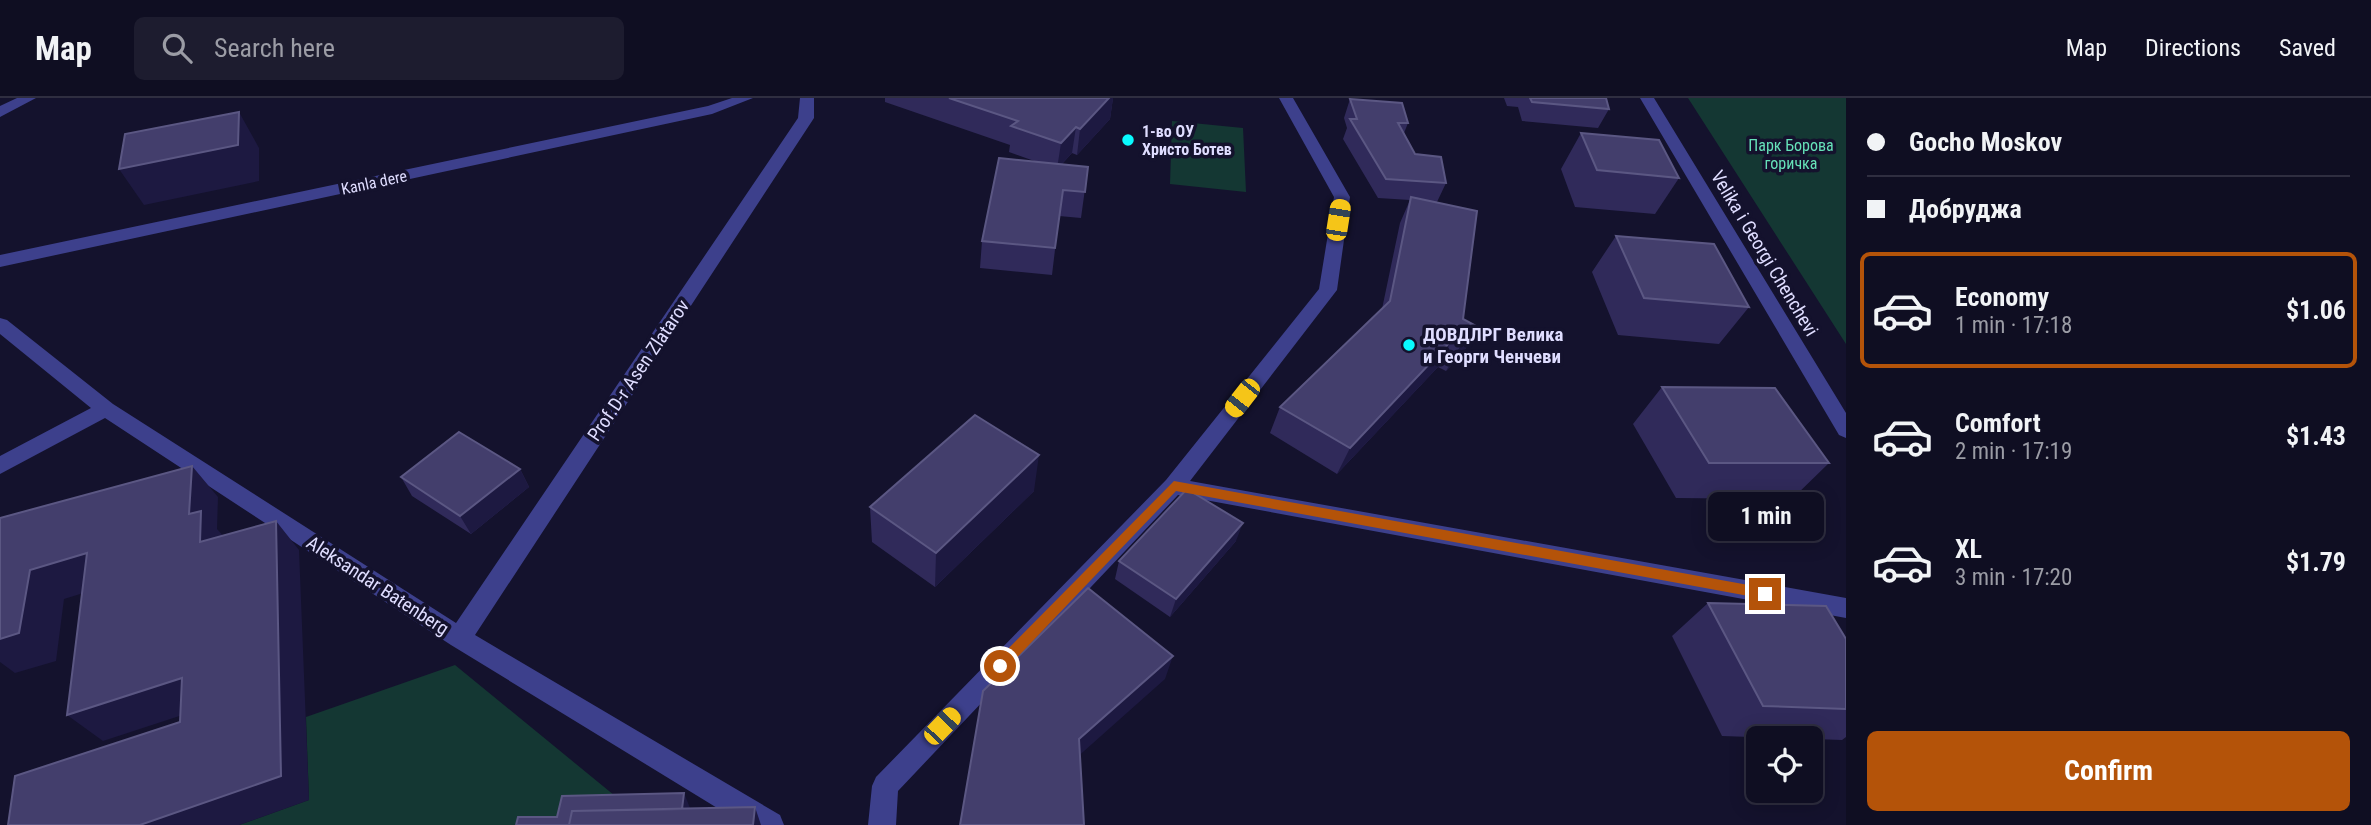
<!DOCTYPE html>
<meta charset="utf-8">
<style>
:root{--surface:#0f0e22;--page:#1d1c2f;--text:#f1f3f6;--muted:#9b9ca5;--line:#2f2e40;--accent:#b45309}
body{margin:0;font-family:"Roboto Condensed",sans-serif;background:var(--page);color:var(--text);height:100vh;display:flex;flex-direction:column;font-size:26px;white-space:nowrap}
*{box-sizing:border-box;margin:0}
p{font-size:23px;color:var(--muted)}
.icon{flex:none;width:38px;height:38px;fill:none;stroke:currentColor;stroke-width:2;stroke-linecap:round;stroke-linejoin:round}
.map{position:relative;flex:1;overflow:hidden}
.side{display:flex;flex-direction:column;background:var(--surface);width:525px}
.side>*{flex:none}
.banner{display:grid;align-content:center;height:154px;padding:0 21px;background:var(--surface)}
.tools{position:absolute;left:1746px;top:628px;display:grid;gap:14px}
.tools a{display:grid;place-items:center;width:77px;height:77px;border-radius:10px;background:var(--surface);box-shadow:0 4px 18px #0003,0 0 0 2px var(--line);font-size:35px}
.end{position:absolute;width:32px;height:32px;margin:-16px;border:9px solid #b45309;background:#fff;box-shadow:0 0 0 4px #fff}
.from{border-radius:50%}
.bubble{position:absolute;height:49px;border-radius:10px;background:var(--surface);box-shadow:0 4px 18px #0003,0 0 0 2px var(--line);font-size:23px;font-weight:700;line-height:49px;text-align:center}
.car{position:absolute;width:21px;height:42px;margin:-21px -10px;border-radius:9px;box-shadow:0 0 5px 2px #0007;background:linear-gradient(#f5c518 24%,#345 0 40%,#f5c518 0 76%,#345 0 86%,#f5c518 0)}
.banner b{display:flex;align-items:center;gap:24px;height:66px;font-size:26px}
.banner b+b{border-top:2px solid var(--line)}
.banner i{width:18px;height:18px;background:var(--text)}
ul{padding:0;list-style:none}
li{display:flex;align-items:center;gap:21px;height:116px;margin:0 14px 10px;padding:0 7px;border:4px solid transparent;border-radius:10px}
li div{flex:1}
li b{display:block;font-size:26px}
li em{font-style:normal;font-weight:700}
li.selected{border-color:var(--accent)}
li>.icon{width:63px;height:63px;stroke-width:1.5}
.button{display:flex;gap:14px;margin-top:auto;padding:14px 21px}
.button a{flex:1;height:80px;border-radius:10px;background:var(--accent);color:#fff;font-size:28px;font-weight:700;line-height:80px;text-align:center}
header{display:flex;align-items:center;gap:42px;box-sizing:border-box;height:98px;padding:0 35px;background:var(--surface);border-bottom:2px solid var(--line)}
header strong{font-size:33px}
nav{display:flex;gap:38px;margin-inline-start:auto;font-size:24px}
.search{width:490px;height:63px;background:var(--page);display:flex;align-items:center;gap:18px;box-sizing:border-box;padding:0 24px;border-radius:10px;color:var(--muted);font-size:26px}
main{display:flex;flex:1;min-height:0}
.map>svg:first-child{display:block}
.green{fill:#143733}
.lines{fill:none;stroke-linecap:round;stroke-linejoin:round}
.street{fill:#3d408c;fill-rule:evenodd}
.wall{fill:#302a5a}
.shaded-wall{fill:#1d1941}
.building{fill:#433e6c;stroke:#5b5783;stroke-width:2}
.route{fill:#b45309}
.poi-dot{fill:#09faff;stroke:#14122d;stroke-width:2.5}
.labels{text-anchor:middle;stroke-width:7;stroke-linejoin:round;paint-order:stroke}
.far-poi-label{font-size:16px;font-weight:bold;fill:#dfddff;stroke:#14122d;text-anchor:start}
.far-park-label{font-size:16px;fill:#66e2b9;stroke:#14122d}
.far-street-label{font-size:16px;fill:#dfddff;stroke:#14122d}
.street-label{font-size:19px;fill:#dfddff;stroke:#14122d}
.poi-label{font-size:19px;font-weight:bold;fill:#dfddff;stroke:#14122d;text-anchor:start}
</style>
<header>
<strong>Map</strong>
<div class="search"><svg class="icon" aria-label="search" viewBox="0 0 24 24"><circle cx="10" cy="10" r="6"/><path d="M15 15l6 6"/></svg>Search here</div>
<nav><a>Map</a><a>Directions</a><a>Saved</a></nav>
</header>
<main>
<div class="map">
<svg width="1846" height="727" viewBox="0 0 1846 727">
<rect width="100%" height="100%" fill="#14122d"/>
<!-- green -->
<path class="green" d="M1688,0h158v246z
M1172,23l71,7 3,64 -76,-8z
M455,567l176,144 -62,16h-330l70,-25 -3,-83z"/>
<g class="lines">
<!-- street -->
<path class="street" d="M17,0h19l-36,19v-11z
M732,0h21l-41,16 -712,153v-12l708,-149z
M800,0h14v20l-339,517 305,180 4,10h-39l-294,-180 -346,-227 -105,56v-18l91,-48 -91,-74v-16l7,2 106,84 343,219 342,-505z
M1279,0h14l57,99 -13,93 -147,191 656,117v20l-668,-123 -280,296 -2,34h-28l4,-39 4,-9 290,-297 153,-191 15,-92z
M1640,0h14l192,315v25l-7,-3z"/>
</g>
<!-- wall -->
<path class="wall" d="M885,0h228l-3,21 -33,36 -5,-2 -10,11 26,3 -7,51 -22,-2 -7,59 -72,-7 2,-27 55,-79 -28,-10 1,-7 -125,-43z
M1504,0h102l3,11 -11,19 -76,-7 -4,-14 -11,-1z
M1350,1l58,24 -4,10 11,21 31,29 -9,19 26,117 15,8 -15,26 -17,18 -8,-4 -101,107 -67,-41 10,-26 102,-98 18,-86 10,-23 -32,-2 -35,-59 4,-11 -3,-10z
M1581,35l98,45 -24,36 -80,-7 -14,-38z
M1616,138l133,71 -30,37 -101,-9 -26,-63z
M1662,289l167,76 -37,36 -116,-1 -43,-74z
M520,371l9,18 -58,47 -59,-38 -11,-19z
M1034,393l-99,96 -63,-45 -2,-35z
M1236,443l-66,76 -55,-38 4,-18z
M1708,505l138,36v98l-4,3 -120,-4 -50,-100z"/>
<!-- shaded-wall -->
<path class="shaded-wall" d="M1109,0h4l-3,21 -33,36 3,-26z
M239,14l20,36v33l-115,24 -25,-36z
M1076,29l-4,26 -15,16 4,-26z
M1478,229l-15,26 -17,18 15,-26z
M1452,242l-14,27 -101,107 13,-26z
M1039,357l-5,36 -99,96 1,-34z
M192,368l26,31 -1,32 10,11 -27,2 -11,-28z
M520,371l9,18 -58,47 -11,-18z
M276,423l23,29 10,250 -70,25h-99z
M1243,425l-7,18 -66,76 6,-18z
M87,455l32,29 -55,17 -8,62 -41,12 -15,-11v-23l30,-69z
M1173,558l-8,23 -91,81 5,-21z
M182,580l31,27 -110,36 -36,-26z
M684,695l6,15 -2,17 -7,-11z
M755,709l6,18h-8z"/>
<!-- building -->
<path class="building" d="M949,0h160l-29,31 -4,-2 -15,16 -50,-17 7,-5z
M1530,0h76l3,11 -77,-7z
M1350,1l52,4 6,20h-10l17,31 26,3 5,26 -60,-4 -36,-60h7z
M239,14l-1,33 -119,24 6,-35z
M1581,35l78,7 20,38 -82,-8z
M999,60l89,9 -3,25 -22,-2 -8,58 -73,-7z
M1411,99l66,14 -14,108 15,8 -17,18 -9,-5 -102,108 -70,-41 110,-106z
M1616,138l98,8 35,63 -105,-9z
M1662,289l113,1 54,75h-120z
M975,317l64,40 -103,98 -66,-46z
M459,334l61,37 -60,47 -59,-39z
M192,368l-3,48 12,-3 -1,31 76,-21 5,255 -141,49h-132l7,-49 165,-54 2,-44 -115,37 20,-162 -57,17 -11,63 -19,6v-121z
M1187,391l56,34 -67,76 -57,-38z
M1088,490l85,68 -94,83 5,86h-124l23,-134z
M1708,505l118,3 20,33v70l-83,-3z
M684,695l-2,16 -110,2 -3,14h-53l2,-8h39l5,-21z
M755,709l-2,18h-184l3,-14z"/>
<!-- route -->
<path class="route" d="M1174,383l591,107 7,6 -7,5 -589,-108 -171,179h-9v-9z"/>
<!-- markers -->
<g class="poi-dot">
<circle cx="1128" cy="42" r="7"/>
<circle cx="1409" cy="247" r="7"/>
</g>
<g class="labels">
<!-- far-poi labels -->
<g class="far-poi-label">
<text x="1142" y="39">1-во ОУ<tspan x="1142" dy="18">Христо Ботев</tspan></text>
</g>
<!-- far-park labels -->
<g class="far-park-label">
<text x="1791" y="53">Парк Борова<tspan x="1791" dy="18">горичка</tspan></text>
</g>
<!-- far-street labels -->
<g class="far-street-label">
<text transform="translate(374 84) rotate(-12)" y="6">Kanla dere</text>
</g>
<!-- street labels -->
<g class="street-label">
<text transform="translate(1765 155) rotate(59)" y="7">Velika i Georgi Chenchevi</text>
<text transform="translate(638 272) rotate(-56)" y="7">Prof.D-r Asen Zlatarov</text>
<text transform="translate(378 487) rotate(33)" y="7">Aleksandar Batenberg</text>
</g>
<!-- poi labels -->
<g class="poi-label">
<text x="1423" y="243">ДОВДЛРГ Велика<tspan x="1423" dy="22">и Георги Ченчеви</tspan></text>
</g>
</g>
</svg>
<div class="tools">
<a><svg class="icon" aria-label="locate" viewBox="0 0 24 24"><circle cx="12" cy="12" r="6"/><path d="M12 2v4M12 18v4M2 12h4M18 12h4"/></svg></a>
</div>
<i class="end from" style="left:1000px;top:568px"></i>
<i class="end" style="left:1765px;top:496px"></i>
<div class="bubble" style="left:1708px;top:394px;width:116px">1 min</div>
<i class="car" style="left:1338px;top:122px;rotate:9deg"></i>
<i class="car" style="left:1242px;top:300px;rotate:218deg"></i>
<i class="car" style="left:942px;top:628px;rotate:44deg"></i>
</div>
<section class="side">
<div class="banner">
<b><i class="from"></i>Gocho Moskov</b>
<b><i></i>Добруджа</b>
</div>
<ul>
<li class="selected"><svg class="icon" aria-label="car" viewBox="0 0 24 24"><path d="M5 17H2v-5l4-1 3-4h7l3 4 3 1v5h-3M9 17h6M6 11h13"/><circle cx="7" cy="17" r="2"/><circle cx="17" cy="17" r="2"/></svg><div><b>Economy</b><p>1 min · 17:18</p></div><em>$1.06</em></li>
<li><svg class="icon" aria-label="car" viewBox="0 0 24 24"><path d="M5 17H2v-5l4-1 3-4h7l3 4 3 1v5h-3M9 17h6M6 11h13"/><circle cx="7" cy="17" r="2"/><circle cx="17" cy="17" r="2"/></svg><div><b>Comfort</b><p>2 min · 17:19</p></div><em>$1.43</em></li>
<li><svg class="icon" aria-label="car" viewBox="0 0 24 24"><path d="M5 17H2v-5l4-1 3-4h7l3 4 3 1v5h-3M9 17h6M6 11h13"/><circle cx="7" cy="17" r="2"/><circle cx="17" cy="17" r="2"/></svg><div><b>XL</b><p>3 min · 17:20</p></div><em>$1.79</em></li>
</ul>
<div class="button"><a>Confirm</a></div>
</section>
</main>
